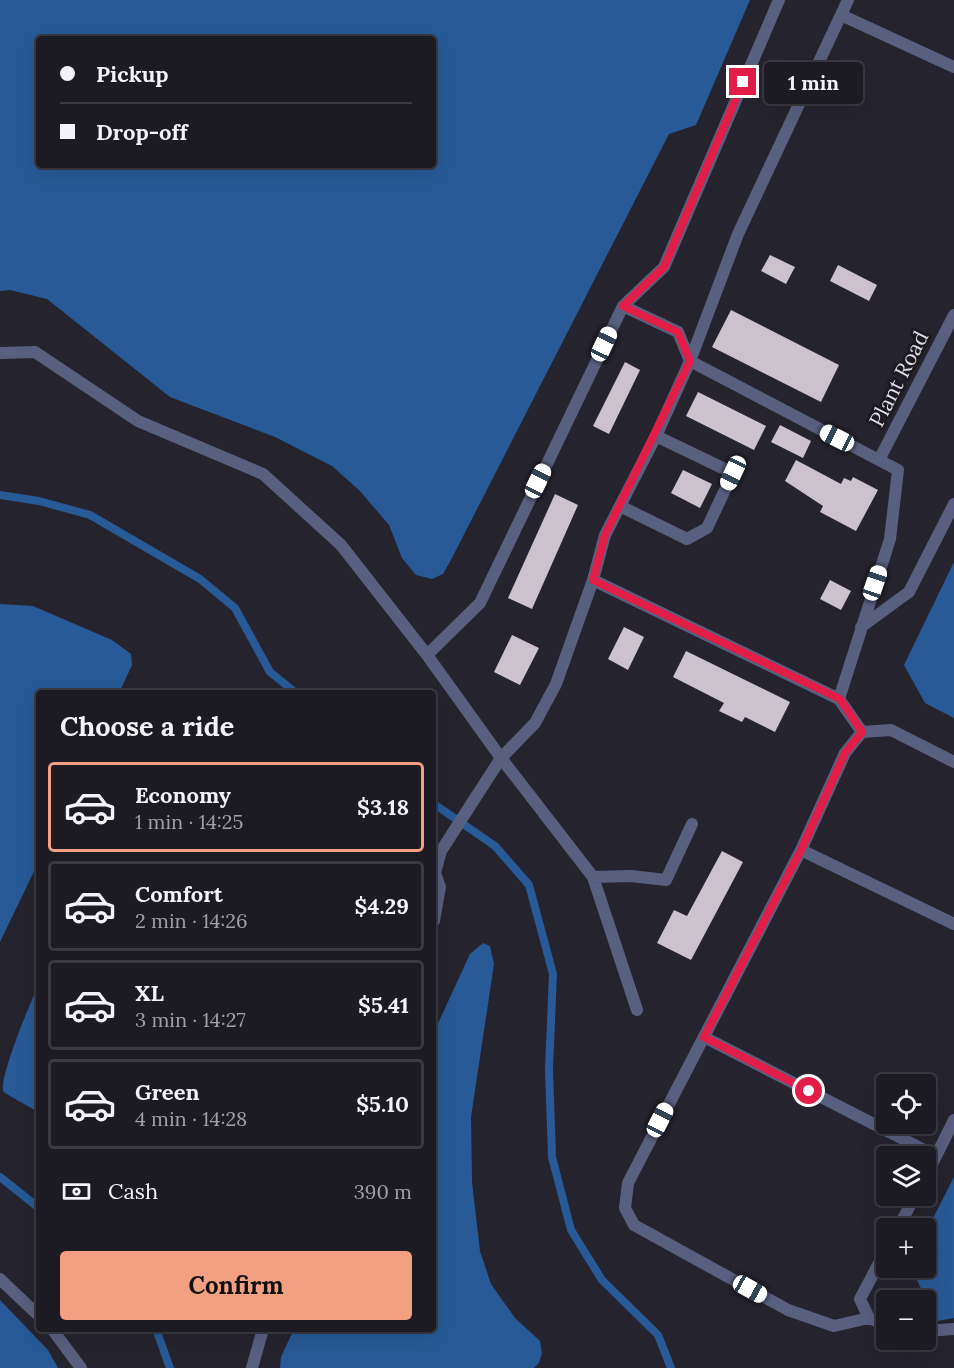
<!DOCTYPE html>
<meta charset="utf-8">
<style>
:root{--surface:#1c1a22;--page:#25232a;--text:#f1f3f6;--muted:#a0a1a5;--line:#3a3840;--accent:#f2a081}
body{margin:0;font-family:Lora,serif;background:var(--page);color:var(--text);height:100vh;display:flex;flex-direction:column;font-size:22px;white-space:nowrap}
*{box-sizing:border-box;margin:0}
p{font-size:20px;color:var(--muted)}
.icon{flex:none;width:33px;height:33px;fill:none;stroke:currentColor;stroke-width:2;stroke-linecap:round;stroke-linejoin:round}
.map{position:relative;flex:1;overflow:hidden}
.drawer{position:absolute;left:36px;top:690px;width:400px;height:642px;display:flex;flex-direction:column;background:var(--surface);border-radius:6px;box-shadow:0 6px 24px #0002,0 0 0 2px var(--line)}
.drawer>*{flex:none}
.guide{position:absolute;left:36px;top:36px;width:400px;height:132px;border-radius:6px;box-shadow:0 6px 24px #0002,0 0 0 2px var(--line);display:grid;align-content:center;height:132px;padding:0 24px;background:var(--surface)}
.tools{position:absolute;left:876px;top:1074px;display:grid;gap:12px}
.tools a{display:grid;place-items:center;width:60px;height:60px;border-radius:6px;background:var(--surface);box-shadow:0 6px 24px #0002,0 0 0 2px var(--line);font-size:30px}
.end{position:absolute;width:27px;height:27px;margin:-14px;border:8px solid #e11d48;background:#fff;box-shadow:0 0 0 3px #fff}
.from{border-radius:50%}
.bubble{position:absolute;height:42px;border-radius:6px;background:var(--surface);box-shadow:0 6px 24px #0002,0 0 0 2px var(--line);font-size:20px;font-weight:700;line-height:42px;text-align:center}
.car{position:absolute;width:18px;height:36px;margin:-18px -9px;border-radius:8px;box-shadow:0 0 4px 2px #0007;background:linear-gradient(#fff 24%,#345 0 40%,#fff 0 76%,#345 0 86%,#fff 0)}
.guide b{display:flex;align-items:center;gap:21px;height:57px;font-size:22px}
.guide b+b{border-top:2px solid var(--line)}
.guide i{width:15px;height:15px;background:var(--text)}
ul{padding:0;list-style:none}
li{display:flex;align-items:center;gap:18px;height:90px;margin:0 12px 9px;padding:0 12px;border:3px solid var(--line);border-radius:6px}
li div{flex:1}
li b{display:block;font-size:22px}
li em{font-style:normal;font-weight:700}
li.active{border-color:var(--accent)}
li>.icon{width:54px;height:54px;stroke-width:1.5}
h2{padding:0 24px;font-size:27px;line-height:72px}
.pay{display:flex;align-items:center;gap:15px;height:66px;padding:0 24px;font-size:22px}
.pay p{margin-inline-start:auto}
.button{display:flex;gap:12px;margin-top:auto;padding:12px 24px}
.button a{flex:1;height:69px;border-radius:6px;background:var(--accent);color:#111;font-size:24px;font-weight:700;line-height:69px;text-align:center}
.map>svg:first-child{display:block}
.water{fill:#275a97;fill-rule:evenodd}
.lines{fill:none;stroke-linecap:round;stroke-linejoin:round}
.stream{stroke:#275a97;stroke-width:8}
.building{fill:#cbc2ce}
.lane{stroke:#59607f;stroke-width:12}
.route{stroke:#e11d48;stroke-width:8}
.labels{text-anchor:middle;stroke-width:6;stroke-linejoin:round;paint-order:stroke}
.street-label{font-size:21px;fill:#dfdee5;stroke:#1c1923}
</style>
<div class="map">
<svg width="954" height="1368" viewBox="0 0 954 1368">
<rect width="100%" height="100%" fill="#25232d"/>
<!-- water -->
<path class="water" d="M0,0h750l-54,125 -27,9 -217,424 -9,16 -11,5 -16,-4 -14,-17 -13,-33 -29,-34 -28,-25 -57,-29 -105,-40 -123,-98 -37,-9 -10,1zM39,39h395v126h-395z
M954,562v156l-29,-15 -21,-38z
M0,604l33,2 79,34 19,14 1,11 -13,28h-80v168l-39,81z
M483,943l7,3 4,18 -23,153 1,65 8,69 11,33 24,34 25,23 2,12 -3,10 -5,5h-254l1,-11 13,-28h140v-297l36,-78z
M39,984v129c-8,-6 -31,-17 -36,-22 -3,-16 27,-88 36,-107z
M954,1177v141l-17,3 -26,-53h15v-36z
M0,1300l48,50 10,18h-58z"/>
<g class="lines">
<!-- stream -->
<path class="stream" d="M0,495l39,6 51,14 110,64 35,29 35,64 26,21
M434,804l61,42 34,39 24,89 -4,95 3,88 19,73 31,50 56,55 13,33
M0,1177l39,31
M156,1329l14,39"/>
</g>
<!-- building -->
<path class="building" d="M770,255l25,12 -9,17 -25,-13z
M838,265l39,20 -8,16 -39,-20z
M731,310l108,55 -18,37 -109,-55z
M625,362l15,8 -31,64 -16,-8z
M698,392l68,34 -12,24 -68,-34z
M780,425l31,16 -8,17 -32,-16z
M796,460l45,24 3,-6 7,3 2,-4 25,13 -22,41 -36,-19 3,-6 -38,-25z
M683,470l29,14 -12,24 -29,-15z
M555,494l23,11 -46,104 -24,-11z
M830,580l21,11 -10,19 -21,-11z
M624,627l20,10 -16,33 -20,-11z
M512,635l27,13 -19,37 -26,-13z
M686,651l104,51 -15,30 -30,-15 -3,5 -23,-11 5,-8 -51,-26z
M722,851l21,11 -52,98 -34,-17 17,-33 13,6z"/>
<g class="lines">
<!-- lane -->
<path class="lane" d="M841,15l113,52
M623,306l41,-39 115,-267
M0,353l35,-1 103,69 125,53 78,71 86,110
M879,460l75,-145
M620,506l67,33 20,-11 26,-55 -77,-37 -51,99 -12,45 -37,104 -21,39 -34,35 -74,-103 53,-52 143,-297 55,26 12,29 48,-127 110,-234
M593,580l246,119 51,-160 8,-69 -208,-109 -34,75
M861,627l48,-35 45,-88
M839,699l23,33
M801,850l153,74
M593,877l38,-1 35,4 26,-56
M434,921l6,-34 -5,-14 6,-22 60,-93 92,119 44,133
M704,1037l232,119
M926,1176l28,-56
M898,1228l17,-32
M886,1250l-26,49 9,19 17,7
M0,1279l39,37
M869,1318l-35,8 -46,-16 -154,-85 -9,-17 3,-25 173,-333 44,-97 17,-21 29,-2 63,32
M52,1329l29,39
M926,1331l28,-2
M252,1368l11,-39"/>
</g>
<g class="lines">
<!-- route -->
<path class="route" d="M743,82l-79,185 -41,39 55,26 12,29 -85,174 -12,45 247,119 22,33 -17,21 -44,97 -97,187 105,54"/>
</g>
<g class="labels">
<!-- street labels -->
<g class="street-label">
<text transform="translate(899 379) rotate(-63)" y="7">Plant Road</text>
</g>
</g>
</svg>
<div class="tools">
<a><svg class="icon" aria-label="locate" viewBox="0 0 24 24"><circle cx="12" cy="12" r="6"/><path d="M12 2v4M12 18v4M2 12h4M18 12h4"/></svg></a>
<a><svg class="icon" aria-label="layers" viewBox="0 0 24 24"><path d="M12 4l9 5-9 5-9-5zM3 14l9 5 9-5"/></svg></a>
<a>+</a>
<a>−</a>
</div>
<i class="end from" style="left:809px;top:1091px"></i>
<i class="end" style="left:743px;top:82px"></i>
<div class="bubble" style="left:764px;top:62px;width:99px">1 min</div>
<i class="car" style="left:604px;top:344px;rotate:25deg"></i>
<i class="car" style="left:837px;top:438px;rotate:297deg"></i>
<i class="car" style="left:733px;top:473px;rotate:205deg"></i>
<i class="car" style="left:538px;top:481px;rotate:26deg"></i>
<i class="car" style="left:875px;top:583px;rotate:19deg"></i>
<i class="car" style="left:660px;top:1120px;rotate:27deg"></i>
<i class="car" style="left:750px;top:1289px;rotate:119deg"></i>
<div class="guide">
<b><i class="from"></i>Pickup</b>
<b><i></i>Drop-off</b>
</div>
<section class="drawer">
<h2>Choose a ride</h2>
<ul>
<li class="active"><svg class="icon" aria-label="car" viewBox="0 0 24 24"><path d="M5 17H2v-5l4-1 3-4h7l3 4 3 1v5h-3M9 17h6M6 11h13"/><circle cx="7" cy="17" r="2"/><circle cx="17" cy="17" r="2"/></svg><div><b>Economy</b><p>1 min · 14:25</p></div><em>$3.18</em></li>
<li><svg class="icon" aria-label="car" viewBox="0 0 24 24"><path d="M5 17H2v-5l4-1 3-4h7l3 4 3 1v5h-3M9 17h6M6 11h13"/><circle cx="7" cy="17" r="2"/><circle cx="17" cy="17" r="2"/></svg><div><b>Comfort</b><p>2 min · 14:26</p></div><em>$4.29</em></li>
<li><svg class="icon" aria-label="car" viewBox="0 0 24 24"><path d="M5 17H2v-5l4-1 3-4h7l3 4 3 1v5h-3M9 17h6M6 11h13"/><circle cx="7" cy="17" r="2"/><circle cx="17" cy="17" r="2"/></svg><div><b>XL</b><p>3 min · 14:27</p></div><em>$5.41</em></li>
<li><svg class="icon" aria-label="car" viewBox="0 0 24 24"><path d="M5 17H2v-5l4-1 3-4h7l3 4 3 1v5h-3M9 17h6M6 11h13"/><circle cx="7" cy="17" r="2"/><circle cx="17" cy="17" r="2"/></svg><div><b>Green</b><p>4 min · 14:28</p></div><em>$5.10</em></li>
</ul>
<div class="pay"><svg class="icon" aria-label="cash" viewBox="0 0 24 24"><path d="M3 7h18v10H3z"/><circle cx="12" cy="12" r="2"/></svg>Cash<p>390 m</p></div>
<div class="button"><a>Confirm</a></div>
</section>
</div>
